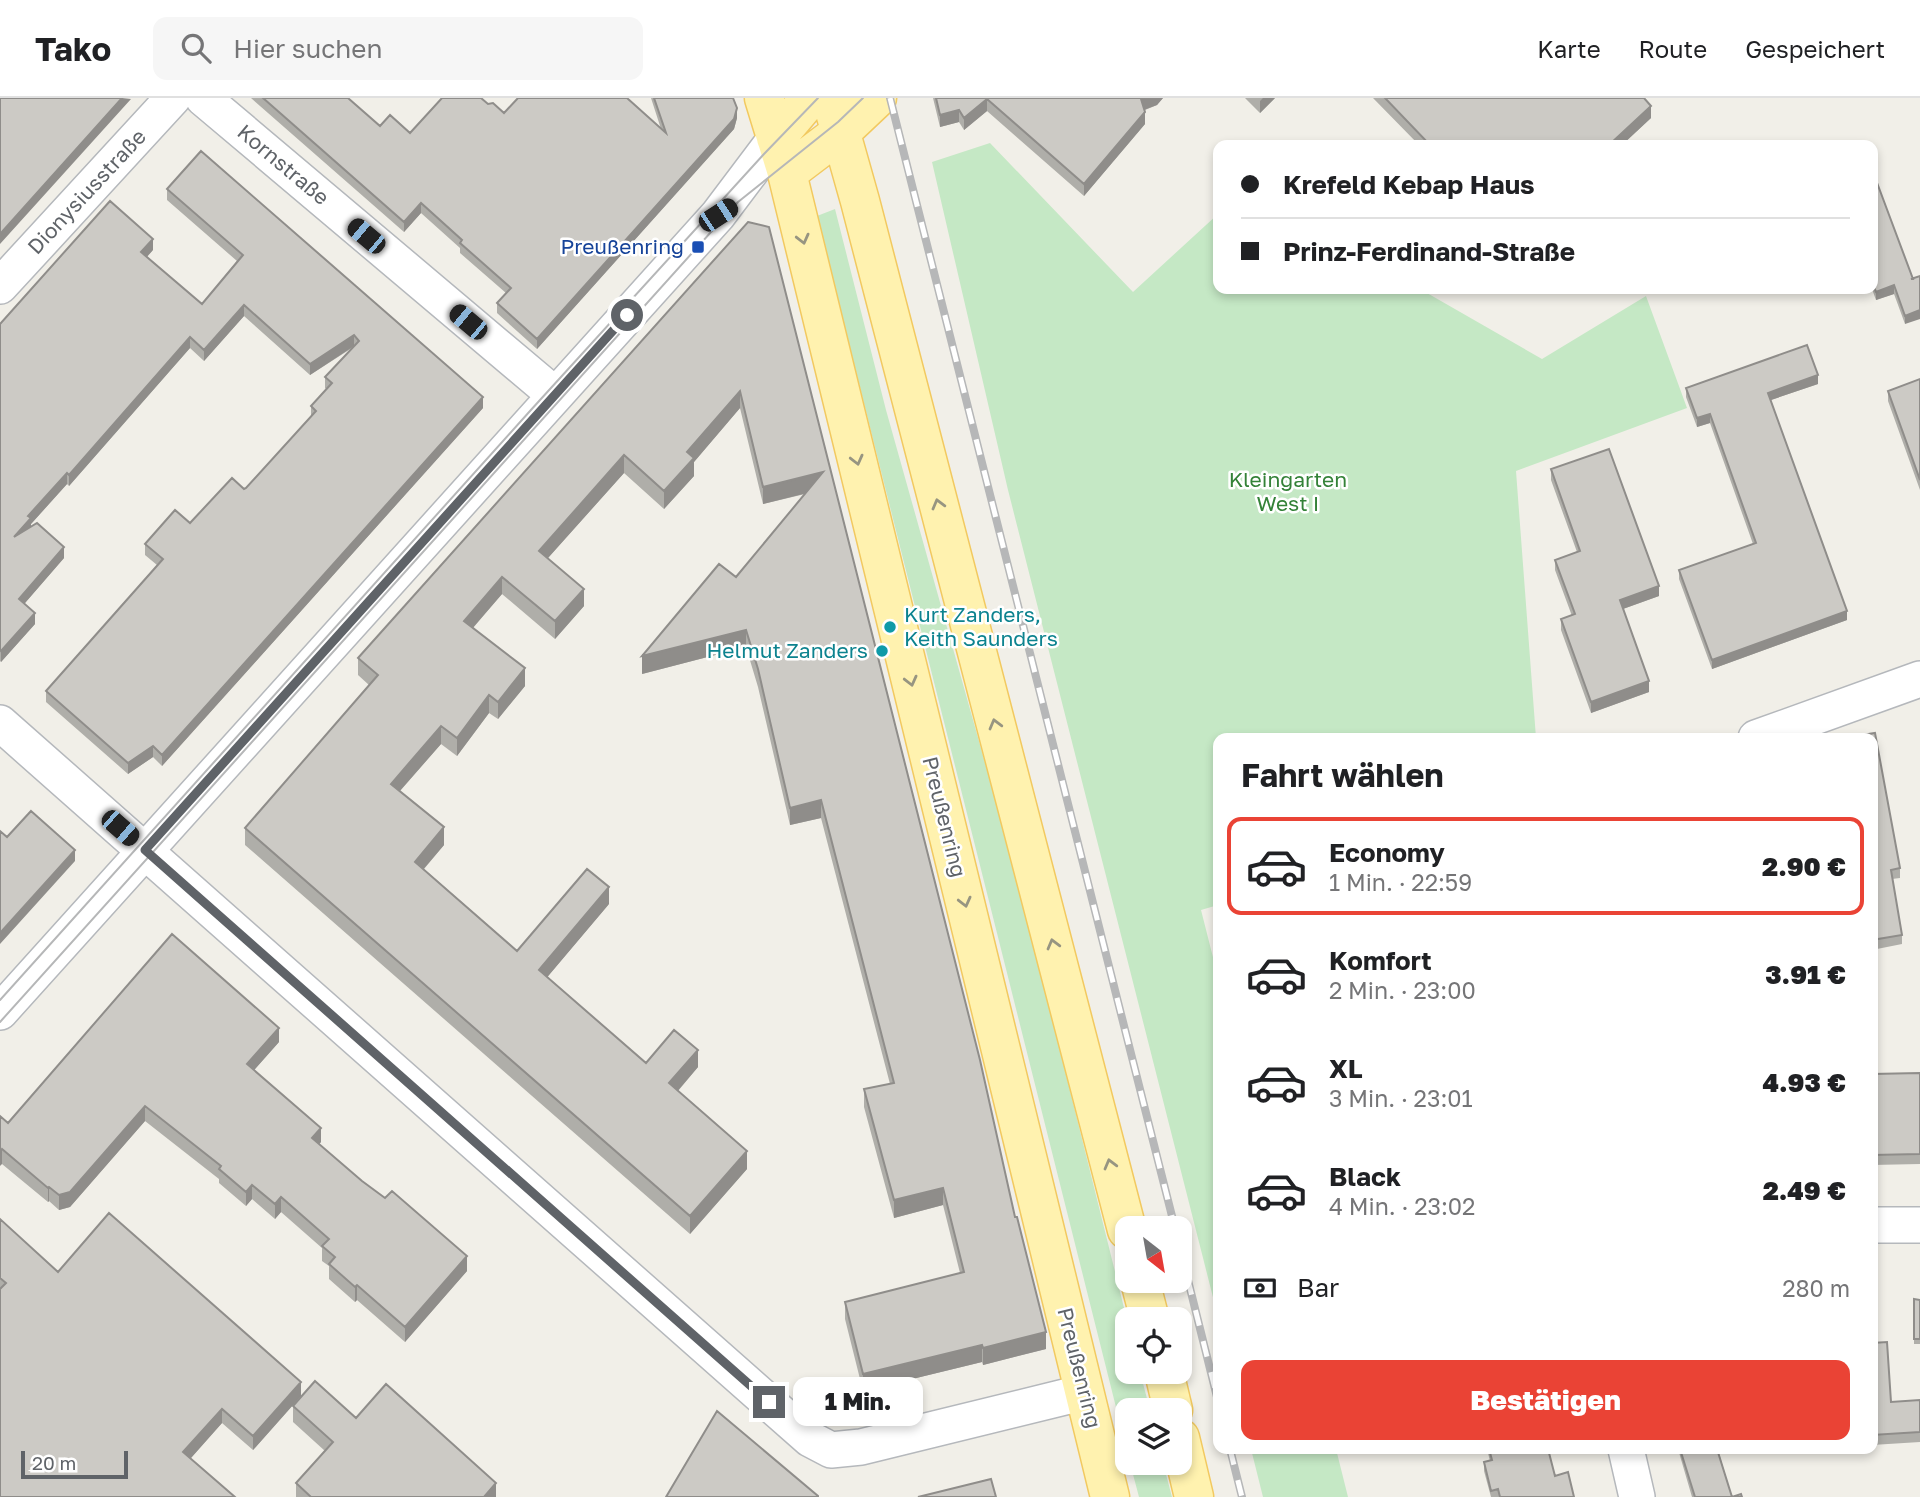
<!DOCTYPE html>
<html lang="de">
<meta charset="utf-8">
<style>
:root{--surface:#fff;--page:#f6f6f6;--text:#202124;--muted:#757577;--line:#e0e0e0;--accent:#ea4335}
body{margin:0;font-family:"Golos Text",sans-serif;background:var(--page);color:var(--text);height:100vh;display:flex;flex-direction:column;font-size:26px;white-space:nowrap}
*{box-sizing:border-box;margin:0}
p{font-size:23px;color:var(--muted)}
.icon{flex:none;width:38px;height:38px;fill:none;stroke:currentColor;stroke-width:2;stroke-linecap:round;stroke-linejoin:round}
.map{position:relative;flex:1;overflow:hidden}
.sheet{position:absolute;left:1213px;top:635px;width:665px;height:721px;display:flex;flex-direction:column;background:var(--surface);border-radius:14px;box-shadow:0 4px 10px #0003}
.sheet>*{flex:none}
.top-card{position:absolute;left:1213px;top:42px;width:665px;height:154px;border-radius:14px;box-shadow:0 4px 10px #0003;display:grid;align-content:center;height:154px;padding:0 28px;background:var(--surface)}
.needle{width:46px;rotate:149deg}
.buttons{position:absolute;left:1115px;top:1118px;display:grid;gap:14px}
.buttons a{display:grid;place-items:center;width:77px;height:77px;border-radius:14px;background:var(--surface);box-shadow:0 4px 10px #0003;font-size:35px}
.scale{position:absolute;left:21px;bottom:18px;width:107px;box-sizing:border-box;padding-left:7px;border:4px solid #5f6368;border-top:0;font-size:19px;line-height:24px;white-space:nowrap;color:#5f6368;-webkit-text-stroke:5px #fff;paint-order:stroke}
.end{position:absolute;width:32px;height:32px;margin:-16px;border:9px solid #5f6368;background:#fff;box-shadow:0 0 0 4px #fff}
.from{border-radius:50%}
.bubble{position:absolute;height:49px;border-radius:14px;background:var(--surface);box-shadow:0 4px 10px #0003;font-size:23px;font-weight:800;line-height:49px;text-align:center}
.car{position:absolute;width:21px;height:42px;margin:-21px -10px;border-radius:9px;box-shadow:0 0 5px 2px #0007;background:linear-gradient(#222 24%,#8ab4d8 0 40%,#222 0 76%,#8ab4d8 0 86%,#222 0)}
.top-card b{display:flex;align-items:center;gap:24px;height:66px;font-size:26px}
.top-card b+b{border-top:2px solid var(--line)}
.top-card i{width:18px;height:18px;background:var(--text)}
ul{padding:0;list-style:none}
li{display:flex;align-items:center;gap:21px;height:98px;margin:0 14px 10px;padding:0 14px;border:4px solid transparent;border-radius:14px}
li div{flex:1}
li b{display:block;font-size:26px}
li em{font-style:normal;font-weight:800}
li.selected{border-color:var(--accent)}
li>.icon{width:63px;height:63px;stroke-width:1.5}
h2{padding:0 28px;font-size:32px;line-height:84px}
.pay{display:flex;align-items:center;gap:18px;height:77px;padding:0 28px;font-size:26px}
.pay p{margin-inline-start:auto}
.button{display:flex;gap:14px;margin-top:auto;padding:14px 28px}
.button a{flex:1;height:80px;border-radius:14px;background:var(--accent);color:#fff;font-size:28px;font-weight:800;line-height:80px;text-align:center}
header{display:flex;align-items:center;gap:42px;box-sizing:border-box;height:98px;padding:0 35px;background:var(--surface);border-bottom:2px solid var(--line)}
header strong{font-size:33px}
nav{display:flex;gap:38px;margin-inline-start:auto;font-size:24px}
.search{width:490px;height:63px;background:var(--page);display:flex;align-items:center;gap:18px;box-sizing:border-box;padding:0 24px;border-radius:14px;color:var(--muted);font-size:26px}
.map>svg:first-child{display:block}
.green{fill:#c5e8c5}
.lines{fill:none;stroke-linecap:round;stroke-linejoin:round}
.minor-casing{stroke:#b5b8bc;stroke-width:38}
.major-casing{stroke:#f2c960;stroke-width:41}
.minor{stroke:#fff;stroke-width:35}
.major{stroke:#fff2af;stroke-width:38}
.tram{stroke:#b6b7b8;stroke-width:2}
.rail-casing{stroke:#b6b7b8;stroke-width:8}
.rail{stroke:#fff;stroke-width:5;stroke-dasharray:16;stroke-linecap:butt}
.wall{fill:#afaea9}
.shaded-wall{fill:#8f8d8a}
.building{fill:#cccac5;stroke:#8f8d8a;stroke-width:2}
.oneway{stroke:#979581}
.route{stroke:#5f6368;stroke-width:9}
.transit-dot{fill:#1a4fb4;stroke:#fff;stroke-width:2.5}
.culture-dot{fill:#0f9aa8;stroke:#fff;stroke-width:2.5}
.labels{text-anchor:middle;stroke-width:5;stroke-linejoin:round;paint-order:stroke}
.street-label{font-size:21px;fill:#5f6368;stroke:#fff}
.transit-label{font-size:21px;fill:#164399;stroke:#fff;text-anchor:end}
.park-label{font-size:21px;fill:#348238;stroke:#fff}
.culture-label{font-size:21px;fill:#0d838f;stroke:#fff;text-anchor:start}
</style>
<header>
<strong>Tako</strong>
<div class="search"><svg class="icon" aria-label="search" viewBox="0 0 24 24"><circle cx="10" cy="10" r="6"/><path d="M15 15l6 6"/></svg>Hier suchen</div>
<nav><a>Karte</a><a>Route</a><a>Gespeichert</a></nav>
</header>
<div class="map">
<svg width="1920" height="1399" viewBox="0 0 1920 1399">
<rect width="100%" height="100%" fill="#f1efe8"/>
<!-- green -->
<path class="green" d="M990,45l143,149 85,-78v75h202l122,70 104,-63 41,112 -171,63 20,267h-318v167l-17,5 17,67v340l-210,-827 -76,-328z
M835,111l51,201 130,463 111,447v52h13l10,38h-23v41l-310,-1235z
M1251,1351h85l12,48h-85z
M1130,1365h33l9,34h-33z"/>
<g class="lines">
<defs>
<path id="minor" d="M203,0l352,297
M0,188l173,-188
M0,625l810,716 21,11 30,-3 224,-55
M1756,640l164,-59
M0,914l718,-797 58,-77
M1872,1127h48
M1626,1351l11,48"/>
<path id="major" d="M764,0l23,75 323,1324
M831,0l29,103 267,1029
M776,40l34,-40
M787,75l54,-41 36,-34
M1140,1183l10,39
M1164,1274l9,38
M1180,1340l14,59"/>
</defs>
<!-- minor casing -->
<use href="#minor" class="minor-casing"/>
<!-- major casing -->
<use href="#major" class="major-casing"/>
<!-- minor -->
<use href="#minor" class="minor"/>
<!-- major -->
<use href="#major" class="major"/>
<!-- tram -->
<path class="tram" d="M0,902l530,-589 234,-257 54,-56
M0,924l738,-820 100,-80 25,-24"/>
<defs>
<path id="rail" d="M890,0l285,1130
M1180,1150l38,153
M1230,1351l12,48"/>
</defs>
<!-- rail casing -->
<use href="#rail" class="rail-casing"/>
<!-- rail -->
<use href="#rail" class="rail"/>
</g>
<!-- wall -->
<path class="wall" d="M251,0h97l32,28 30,7 78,-29 16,9 157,16 -10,-31h82l4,20 -3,11 -197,220 -40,-36v-10l9,-10 -46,-40v-5l-39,-35 -17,19z
M933,0h230l-6,7 -12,5v14l-61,72 -97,-85 -23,19 -5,-8 -19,5z
M1245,0h30l-15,15z
M1373,0h271l7,20 -29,27h-203z
M1872,84l41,97 -8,45 -11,-30 -18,6 -4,-11z
M167,91l316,219 -321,358 -9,-9 -25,17 -82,-72v-11l111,-126 -12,-10v-11l45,-21 56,-35 65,-71v-11l15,-17 -1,-1v-11l27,-29 -42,27 -66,-59 -40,45 -14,-13 -121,138 -2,-2 -36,40v3l33,31 -40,46 11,20 -34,38 -1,-1v-337l153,-74 -6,7 55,47 35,-43 -70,-61z
M748,124l267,995 31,132 -63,16 -1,-3 -119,29 -18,-72v-17l115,-29 -17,-68 -49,13 -30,-111v-18l26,-5 -69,-266 -31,7 -32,-138 -12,-40 -104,27 94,-97 69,-83 -42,10 -23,-96 -46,54v14l-30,33 -40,-36 -76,85 36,48 -29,33 -53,-45 -18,21 -11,13 52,58 -27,33 -9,-6 -32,43 -16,-12 -41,47 44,54 -20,24 93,82 92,-47 -62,73 99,86 52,4 -20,24 69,78 -57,65 -445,-389v-17l124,-143 -11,-10v-17z
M1920,281v111l-32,-89v-10z
M1818,286l-47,16 76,220 -135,49 -33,-90v-9l74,-26 -43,-121 -13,4 -11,-30v-9z
M1551,371l108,127 -36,13 26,83 -58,21 -30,-83v-11l11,-3 -17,-46v-10l22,-8 -26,-72z
M1872,640l28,130v10l-8,1 10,56v9l-30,6z
M279,944l-25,28 67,72 -2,2 148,127 -62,71 -48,-42 -2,2 -26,-23v-13l-7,-5v-13l-41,-36 -6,7 -23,-20 -6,7 -27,-23v-4l-74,-58 -75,86 -11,3 -10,-9 -1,1 -46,-38 -2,-48 8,7z
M1920,975v91l-48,1v-91z
M0,1121l58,53 243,124 -48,54 -31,-27 -32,36 -190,38z
M1914,1201l6,1v44h-6z
M1872,1245l19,59 29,-2v42l-48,3z
M293,1308l63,12 140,79h-200v-14l29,-32 -32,-29z
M1487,1351h61l7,27 19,21h-83l-7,-26v-9l6,-1z
M1678,1351h45l-5,1 14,47h10h-50z"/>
<!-- shaded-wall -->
<path class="shaded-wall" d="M122,0l9,1 -131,145v-10z
M1144,0h19l-6,7 -16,6v-12z
M1263,0h12l-15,15v-12z
M987,1v12l-23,19v-12z
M1651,8v12l-29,27h-13z
M737,10v10l-3,11 -197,220v-10z
M959,12v12l-19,5v-12z
M1145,14v12l-61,72v-12z
M421,105v10l-17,19v-10z
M153,141v11l-12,13v-11z
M1894,187v9l-18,6v-8z
M1849,191h13l-13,4z
M244,207v11l-40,45v-11z
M1920,212v9l-15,5v-8z
M354,237v11l-44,29v-11z
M190,239v11l-121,138v-11z
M1818,277v9l-50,17v-8z
M740,293v17l-46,54v14l-30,33v-18l23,-39z
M483,299v11l-321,358v-11z
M1710,316v9l-13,4v-9z
M624,357v18l-85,95v-17z
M823,374v17l-60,15v-17z
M67,375v11l-36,40v5l-17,8 14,-21z
M64,449v11l-45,52v-11z
M502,479v17l-38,44v-17z
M1659,488v10l-39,14v-10z
M584,491v17l-29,33v-18z
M1847,513v9l-135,49v-9z
M35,515v11l-34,38v-11z
M746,532v17l-104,27v-18z
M525,570v18l-27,33v-17z
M1649,583v11l-58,21v-11z
M489,597v18l-32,43v-18z
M441,628v18l-50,57v-17z
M153,648v11l-25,17v-11z
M821,702v18l-31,7v-17z
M444,729v18l-29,34v-17z
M75,752v11l-75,83v-11z
M609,789v17l-70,83v-17z
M279,930v14l-32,36v-14z
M698,952v17l-29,34v-18z
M145,1008v15l-75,86 -11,3v-15z
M321,1030v14l-9,10v-14z
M2,1051v15l-2,2v-14z
M747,1053v18l-57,65v-18z
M252,1087v14l-6,7v-14z
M49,1089v14l-1,1v-14z
M943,1090v17l-49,13v-18z
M281,1099v15l-6,7v-15z
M467,1158v15l-62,71v-15z
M357,1187v15l-2,2v-15z
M1046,1234v17l-63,16v-17z
M982,1247v17l-119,29v-17z
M301,1284v14l-48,54v-14z
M222,1311v14l-39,44v-15z
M496,1385v14h-12z"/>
<!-- building -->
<path class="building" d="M0,0h122l-122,136z
M263,0h85l32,28 10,-11 20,18 32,-35h39l7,6 5,-1 11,10 14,-15h109l39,35 -12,-35h79l4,10 -3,11 -197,220 -40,-36 14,-15 -51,-45 2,-3 -41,-37 -17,19z
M936,0h208l-3,1 4,13 -61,72 -97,-85 -23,19 -5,-8 -19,5z
M1385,0h259l7,8 -42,39h-179z
M201,53l282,246 -321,358 -9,-9 -25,17 -82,-72 117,-132 -18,-15 30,-34 15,13 42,-45 12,11 2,-1 70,-77 -5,-5 21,-23 -7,-6 34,-36 -5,-6 -44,29 -66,-59 -40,45 -14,-13 -121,138 -2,-2 -39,43 3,2 -17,19 23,-14 27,24 -45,52 16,14 -34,38 -1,-1v-326l110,-123 43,38 -12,13 61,52 41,-49 -76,-66z
M1876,82l37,99h-2l9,-3v34l-15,6 -11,-31 -18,7 -4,-10v-100z
M748,124l21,5 211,833 35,157h2l29,115 -63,16 -1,-3 -119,29 -18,-72 119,-30 -21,-84 -49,12 -30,-111 30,-6 -73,-283 -31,8 -32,-139 -12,-39 -104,26 77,-92 17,13 87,-105 -60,15 -23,-96 -53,61 7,6 -30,33 -40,-36 -85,96 45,38 -29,32 -53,-44 -18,21 -20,23 61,47 -27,34 -9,-7 -32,43 -16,-12 -50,58 53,43 -29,35 102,89 70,-82 22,18 -70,83 107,93 28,-33 24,20 -29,33 78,68 -57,65 -445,-388 133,-153 -20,-17z
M1807,247l11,30 -50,18 79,218 -135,49 -33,-90 77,-27 -46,-129 -13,4 -11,-30z
M1920,281v101l-32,-89z
M1609,351l50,137 -39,14 29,81 -58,21 -30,-83 14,-5 -20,-54 25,-9 -29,-82z
M1875,635l25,135 -9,2 11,65 -30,5v-202h-28z
M31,713l44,39 -75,83v-102l7,6z
M172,836l107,94 -32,36 74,64 -9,10 50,43 23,17 7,-7 75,65 -62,71 -48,-42 -2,2 -26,-23 6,-7 -13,-11 7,-7 -48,-42 -6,7 -23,-19 -6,7 -27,-23 2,-3 -76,-60 -75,86 -11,3 -10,-8 -1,1 -46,-39 -2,3v-36l8,7z
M1920,975v81l-48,1v-81z
M109,1115l192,169 -48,54 -31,-27 -39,43 52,45h-235v-208l6,-6 -6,-5v-59l58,53z
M1914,1201l6,1v39h-6z
M1887,1244l4,60 29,-2v32l-48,3v-92z
M315,1283l41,37 30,-34 110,99 -12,14h-173l-15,-14 37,-41 -40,-36z
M717,1313l101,85v1h-152z
M1489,1351h59l7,27 13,-4 6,25h-74l-2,-8 -7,2 -7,-29 8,-2z
M1680,1351h37l15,48 9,-3 1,3h-47z
M991,1381l5,18h-78z"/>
<!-- one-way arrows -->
<defs><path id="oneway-chevron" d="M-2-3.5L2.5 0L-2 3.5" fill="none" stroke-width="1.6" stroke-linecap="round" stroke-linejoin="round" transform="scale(1.75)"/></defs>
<g class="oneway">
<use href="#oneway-chevron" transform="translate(803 141) rotate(76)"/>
<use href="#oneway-chevron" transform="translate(857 362) rotate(76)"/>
<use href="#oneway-chevron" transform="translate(938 406) rotate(-105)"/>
<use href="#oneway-chevron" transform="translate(911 583) rotate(76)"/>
<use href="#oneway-chevron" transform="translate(995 626) rotate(-105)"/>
<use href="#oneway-chevron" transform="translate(965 804) rotate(76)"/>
<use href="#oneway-chevron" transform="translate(1053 846) rotate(-105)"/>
<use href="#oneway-chevron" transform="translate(1110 1066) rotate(-105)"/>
</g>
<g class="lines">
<!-- route -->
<path class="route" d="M627,217l-482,535 624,552"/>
</g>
<!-- markers -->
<rect class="transit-dot" x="691" y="142" width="14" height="14" rx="3.5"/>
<g class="culture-dot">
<circle cx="890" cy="529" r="7"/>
<circle cx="882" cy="553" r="7"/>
</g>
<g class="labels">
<!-- street labels -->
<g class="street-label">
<text transform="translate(283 67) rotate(40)" y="7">Kornstraße</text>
<text transform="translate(87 94) rotate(-47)" y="7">Dionysiusstraße</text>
<text transform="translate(944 719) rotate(76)" y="7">Preußenring</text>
<text transform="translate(1079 1270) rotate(76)" y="7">Preußenring</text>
</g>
<!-- transit labels -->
<g class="transit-label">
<text x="684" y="156">Preußenring</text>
</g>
<!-- park labels -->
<g class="park-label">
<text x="1288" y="389">Kleingarten<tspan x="1288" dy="24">West I</tspan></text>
</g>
<!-- culture labels -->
<g class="culture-label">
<text x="904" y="524">Kurt Zanders,<tspan x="904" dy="24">Keith Saunders</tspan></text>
<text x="868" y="560" text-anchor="end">Helmut Zanders</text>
</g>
</g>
</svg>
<div class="buttons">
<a><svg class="needle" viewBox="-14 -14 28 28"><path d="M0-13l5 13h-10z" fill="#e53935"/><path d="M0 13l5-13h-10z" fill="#757577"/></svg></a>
<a><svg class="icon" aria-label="locate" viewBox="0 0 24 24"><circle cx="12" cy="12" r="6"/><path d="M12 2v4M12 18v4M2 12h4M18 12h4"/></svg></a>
<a><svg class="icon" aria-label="layers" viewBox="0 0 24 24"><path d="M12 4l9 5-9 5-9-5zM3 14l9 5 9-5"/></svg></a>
</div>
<div class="scale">20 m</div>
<i class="end from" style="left:627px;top:217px"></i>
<i class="end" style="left:769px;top:1304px"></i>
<div class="bubble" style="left:793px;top:1279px;width:130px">1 Min.</div>
<i class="car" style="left:718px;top:117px;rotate:57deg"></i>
<i class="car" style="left:366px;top:138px;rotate:310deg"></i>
<i class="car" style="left:468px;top:224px;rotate:310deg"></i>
<i class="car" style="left:120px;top:730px;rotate:131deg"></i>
<div class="top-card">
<b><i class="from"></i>Krefeld Kebap Haus</b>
<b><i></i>Prinz-Ferdinand-Straße</b>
</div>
<section class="sheet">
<h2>Fahrt wählen</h2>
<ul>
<li class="selected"><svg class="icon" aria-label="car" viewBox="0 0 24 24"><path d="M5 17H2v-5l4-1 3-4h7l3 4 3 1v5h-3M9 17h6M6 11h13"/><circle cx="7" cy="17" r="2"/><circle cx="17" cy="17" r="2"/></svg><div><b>Economy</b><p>1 Min. · 22:59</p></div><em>2.90 €</em></li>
<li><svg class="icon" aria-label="car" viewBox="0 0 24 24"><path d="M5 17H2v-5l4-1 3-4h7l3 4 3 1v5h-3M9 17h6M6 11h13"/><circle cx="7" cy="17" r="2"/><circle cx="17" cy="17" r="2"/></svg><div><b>Komfort</b><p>2 Min. · 23:00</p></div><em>3.91 €</em></li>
<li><svg class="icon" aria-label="car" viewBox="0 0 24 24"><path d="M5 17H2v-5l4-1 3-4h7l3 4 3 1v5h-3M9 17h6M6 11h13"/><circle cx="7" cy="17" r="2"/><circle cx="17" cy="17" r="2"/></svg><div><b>XL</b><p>3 Min. · 23:01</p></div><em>4.93 €</em></li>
<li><svg class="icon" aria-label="car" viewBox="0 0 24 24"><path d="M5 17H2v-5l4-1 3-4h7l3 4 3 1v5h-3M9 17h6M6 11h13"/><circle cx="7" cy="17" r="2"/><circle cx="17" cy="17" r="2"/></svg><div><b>Black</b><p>4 Min. · 23:02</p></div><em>2.49 €</em></li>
</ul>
<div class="pay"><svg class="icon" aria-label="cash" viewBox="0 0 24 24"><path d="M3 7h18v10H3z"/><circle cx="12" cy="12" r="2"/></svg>Bar<p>280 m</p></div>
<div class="button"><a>Bestätigen</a></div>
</section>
</div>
